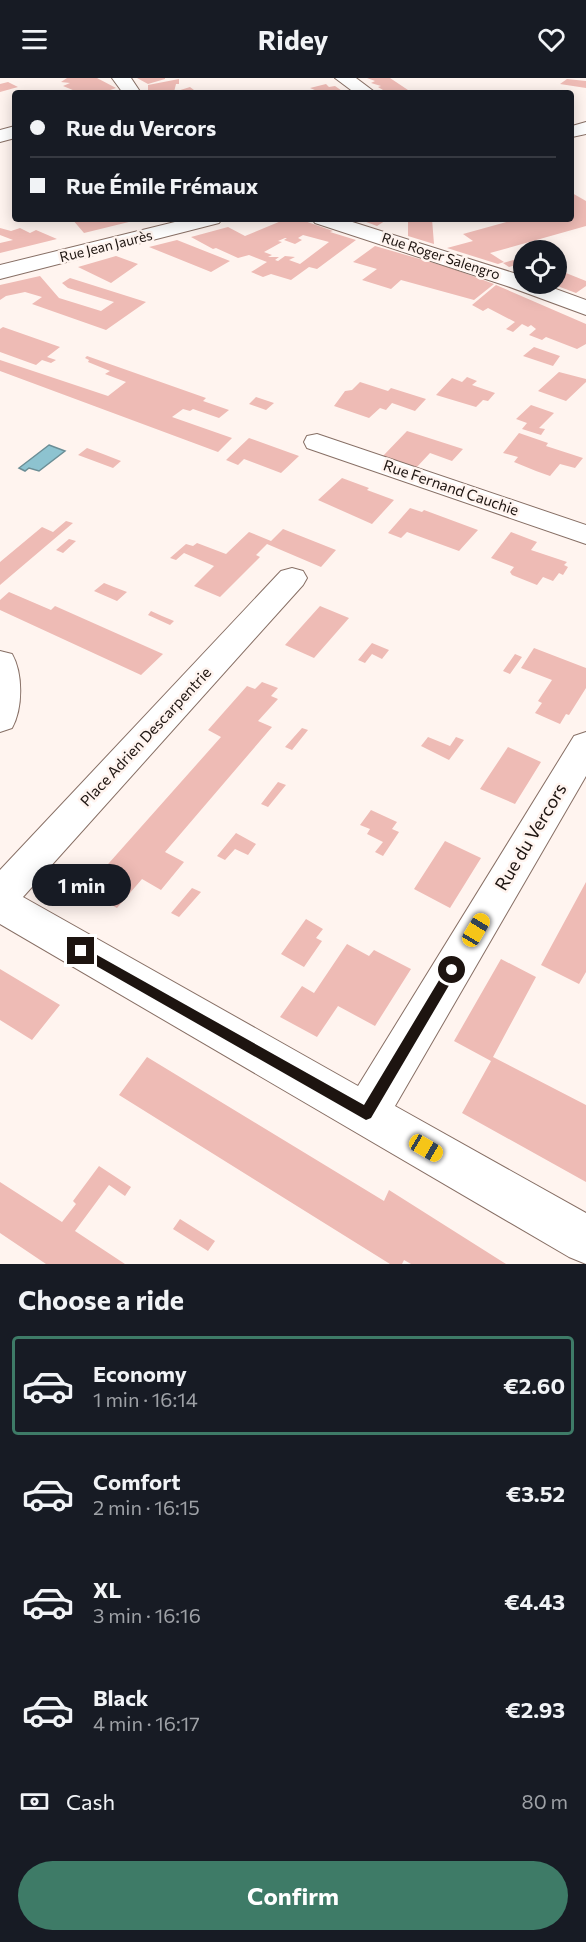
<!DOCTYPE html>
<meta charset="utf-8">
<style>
:root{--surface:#171b24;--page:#242831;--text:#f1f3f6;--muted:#9ea1a6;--line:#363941;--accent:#3e7b67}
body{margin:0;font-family:Commissioner,sans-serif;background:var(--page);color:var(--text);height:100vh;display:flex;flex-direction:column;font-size:22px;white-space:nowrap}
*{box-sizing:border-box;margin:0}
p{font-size:20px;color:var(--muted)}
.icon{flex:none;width:33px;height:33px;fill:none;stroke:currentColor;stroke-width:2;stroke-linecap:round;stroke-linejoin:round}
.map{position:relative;height:1186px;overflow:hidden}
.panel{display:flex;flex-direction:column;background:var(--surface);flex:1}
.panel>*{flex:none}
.top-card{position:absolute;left:12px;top:12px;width:562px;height:132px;border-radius:6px;box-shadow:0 3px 15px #0003;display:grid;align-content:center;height:132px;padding:0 18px;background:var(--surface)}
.buttons{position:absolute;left:513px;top:162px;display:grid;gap:12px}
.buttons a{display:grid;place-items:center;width:54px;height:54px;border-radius:50%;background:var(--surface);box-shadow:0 3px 15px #0003;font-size:30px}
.end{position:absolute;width:27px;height:27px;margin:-14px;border:8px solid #1d1410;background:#fff;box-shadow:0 0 0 3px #fff}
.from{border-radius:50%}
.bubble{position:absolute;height:42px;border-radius:21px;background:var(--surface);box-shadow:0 3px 15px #0003;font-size:20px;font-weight:700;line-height:42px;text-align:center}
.car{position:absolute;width:18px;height:36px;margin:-18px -9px;border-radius:8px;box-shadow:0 0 4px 2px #0007;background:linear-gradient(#f5c518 24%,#345 0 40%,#f5c518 0 76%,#345 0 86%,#f5c518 0)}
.top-card b{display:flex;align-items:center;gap:21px;height:57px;font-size:22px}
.top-card b+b{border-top:2px solid var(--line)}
.top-card i{width:15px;height:15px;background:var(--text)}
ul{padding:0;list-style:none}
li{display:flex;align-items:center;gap:18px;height:99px;margin:0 12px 9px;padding:0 6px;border:3px solid transparent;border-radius:6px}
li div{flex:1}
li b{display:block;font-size:22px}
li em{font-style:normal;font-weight:700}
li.active{border-color:var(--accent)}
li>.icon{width:54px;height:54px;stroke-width:1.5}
h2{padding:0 18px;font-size:27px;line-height:72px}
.pay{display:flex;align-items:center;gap:15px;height:66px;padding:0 18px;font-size:22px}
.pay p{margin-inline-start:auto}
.action{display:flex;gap:12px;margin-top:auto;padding:12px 18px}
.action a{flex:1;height:69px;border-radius:36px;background:var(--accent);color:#fff;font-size:24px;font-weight:700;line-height:69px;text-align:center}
header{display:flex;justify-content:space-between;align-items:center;height:78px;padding:0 18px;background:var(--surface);font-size:27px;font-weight:700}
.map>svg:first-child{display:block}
.water{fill:#8dc3d0;stroke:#6b8e96;stroke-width:1.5}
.building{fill:#eebbb5;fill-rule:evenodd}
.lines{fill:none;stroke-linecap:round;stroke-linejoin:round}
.minor-casing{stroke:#876f65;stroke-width:2}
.tertiary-casing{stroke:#876f65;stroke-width:2}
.secondary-casing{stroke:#876f65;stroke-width:2}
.minor{fill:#fff;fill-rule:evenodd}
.tertiary{fill:#fff;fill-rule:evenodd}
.secondary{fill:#fff;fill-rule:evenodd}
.route{fill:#1d1410}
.labels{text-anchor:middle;stroke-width:5;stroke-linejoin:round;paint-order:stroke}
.far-street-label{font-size:14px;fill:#1d1410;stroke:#fff4ef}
.street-label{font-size:15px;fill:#1d1410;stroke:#fff4ef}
.near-street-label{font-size:18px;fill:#1d1410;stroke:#fff4ef}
</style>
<header><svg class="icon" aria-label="menu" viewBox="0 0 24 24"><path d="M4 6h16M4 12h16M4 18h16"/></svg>Ridey<svg class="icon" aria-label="heart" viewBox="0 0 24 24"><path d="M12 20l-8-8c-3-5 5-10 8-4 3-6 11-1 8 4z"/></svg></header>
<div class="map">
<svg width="586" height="1186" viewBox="0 0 586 1186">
<rect width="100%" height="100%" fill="#fff4ef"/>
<!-- water -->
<path class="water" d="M49,367l16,6 -26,20 -10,-3 -4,3 -6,-3z"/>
<!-- building -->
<path class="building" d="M67,0h30l19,10 -14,5h-22l-17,-7 7,-3 -9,-1z
M137,0h28v1l-17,5z
M367,0h23l21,14 -23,1 -10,-6 3,-1 -10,-3 4,-2z
M179,1v5h-3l-2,8 16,-5 4,3 -9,3h-37v-8z
M567,1l19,2v7l-26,-4z
M8,4l10,5 -18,5v-8z
M326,6l3,3 6,-1 10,7h-23l-12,-5z
M572,115l14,8v25l-96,27 14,9 -6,2 -51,-16 26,-7 -10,-7 54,-15h55z
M72,141h65v1l-53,13z
M286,141h13l34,12 -3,1 26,8 -39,29 -8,-2 -18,13 -20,-6 -8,3 -12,-5 16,-10 -18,-7 -11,3 -22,-10 -3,1 -22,-12 37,-10 17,9zM303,157l26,7 -29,22 -11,-4 6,-3 -10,-1 -7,5 -3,-1 4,-3h-11l4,-2 -8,-3 18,-10 -4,-1 7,-3h2l-3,2 11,4 7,-4 -4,-2z
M358,141h30l-11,7z
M408,141h24l2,25 -26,-8z
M0,150l11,3 9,-3 10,5 6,-3 21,9 -57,14v-10l13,-3 -13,-5z
M177,162l53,21 -19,11 -62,-25z
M375,168l76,22 43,16 -20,16 -73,-20 -10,9 -29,-9 15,-11 -24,-7z
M116,178l22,8 -27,19 -33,-16z
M517,181l6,4 -14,4 -6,-4z
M556,191l30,12v5l-10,7 -24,-9h4z
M40,198l19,22 42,13 13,-9 -46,-14 -6,-5 8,-5 76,24 -40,28 -74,-26 10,-7 -17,-5 -19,4 -6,4v-15z
M496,207l90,39v20l-9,5 -31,-12 -4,3 -13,-5 7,-6 -5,-4 -3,2 -6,-3 -9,8 -7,-3 9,-7 -27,-14 -5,3 -11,-6z
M3,249l57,20 -13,10 9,3 -5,3 -9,-3 -6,5 -36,-13v-23z
M534,269l26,9 -7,10 -30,-10z
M87,278l119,42 -3,3 26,9 -10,8 -26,-9 -3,2 -7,-2 -11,8 60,21 -14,14 -218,-81v-11l108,36 18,-14 -21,-8 5,-3 -22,-9 1,-2 -4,-2z
M559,294l27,7v3l-20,19 -28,-10z
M467,299l10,4 -5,4 23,8 -7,8 -5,-1 -7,7 -40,-12 16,-17 10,4z
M360,304l28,9 3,-3 35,11 -11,12 -23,-8 -6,7 -6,-2 -11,10 -35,-12 11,-15 7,-1z
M256,319l18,6 -8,7 -17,-6z
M531,327l23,8 -15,15 6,1 -4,6 -19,-6 5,-6 -11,-4z
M407,353l56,18 -11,12 -22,-8 -15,16 -33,-12z
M519,355l29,10 -2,3 37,12 -8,10 -15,-4 -10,12 -14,-5 -22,-9 4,-5 -15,-4z
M249,360l50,18 -18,17 -37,-14 -6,6 -12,-5z
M87,370l16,6 18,7 -8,7 -35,-13z
M342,400l27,10 -2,2 27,10 -22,24 -54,-24z
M410,430l12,4 2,-2 54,20 -19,21 -52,-19 -6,6 -13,-5z
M66,443l7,2 -73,62v-23l42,-35 11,5z
M283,451l53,21 -15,17 -54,-23 -11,11 4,2 -40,40 -26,-11 20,-20 -30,-13 -8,7 -6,-2 16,-14 7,2 4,-3 29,11 23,-22 22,9z
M511,454l26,10 -6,8 36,12 -3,3 4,2 -5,8 -4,-2 -6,8 -10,-4 -6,8 -25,-10 -2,-3 4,-5 -23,-9z
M69,461l7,2 -13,12 -7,-3z
M104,505l10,4 13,5 -10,9 -23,-10z
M9,514l42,18 4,-4 108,48 -22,21 -141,-65v-10z
M320,528l29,12 -35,40 -29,-13z
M151,533l11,5 12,5 -4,4 -22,-10z
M372,565l17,7 -7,9 -10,-5 -7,9 -7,-3z
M534,570l52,20v20l-17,27 -3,-1 -6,10 -25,-11 7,-10 -4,-2 14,-21 -31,-12z
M515,576l7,3 -12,17 -7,-3z
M262,604l16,6 -7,8 7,3 -20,22 14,6 -107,125 19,10 -23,28 -19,-11 -25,29 -32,-18 136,-153 -13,-7 39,-44 8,3z
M302,650l6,2 -16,20 -7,-3z
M428,659l22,9 6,-9 8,3 -15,20 -28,-14z
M508,669l33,15 -26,42 -35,-15z
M278,704l8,3 -18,22 -7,-3z
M371,732l26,12 -5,7 7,3 -16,24 -8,-4 8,-10 -16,-8 3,-5 -10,-4z
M236,755l20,11 -8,11 -13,-6 -10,11 -8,-4z
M445,763l36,17 -31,50 -36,-19z
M586,804v90l-7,12 -38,-19z
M192,810l9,4 -22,25 -8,-4z
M306,841l17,10 -7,9 6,3 -18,26 -23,-13z
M347,866l22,12 5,-6 37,19 -36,57 -37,-20 -21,31 -37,-20 22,-31 12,7z
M501,881l35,18 -43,80 93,48v77l-124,-69 29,-52 -37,-20z
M0,891l60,36 -28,35 -32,-20z
M147,979l237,144 5,-11 117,74h-95l-7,-4 -2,4h-12l-271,-169z
M99,1088l32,21 -6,9 -16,-11 -34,46 50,33h-79l-46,-31v-51l62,40 14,-18 -3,-3z
M180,1141l35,22 -7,10 -35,-22z"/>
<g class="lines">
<defs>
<path id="minor" d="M335,0h21l20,15h-21z
M15,48v12l-15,4v-12z
M317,356l269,91v19l-279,-96 -3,-6 3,-6z
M292,490l11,3 4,7 -4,7 -280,312 335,189 216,-350 12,-4v44l-191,330 191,107v51l-17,-7 -569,-333v-54l281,-299z
M0,573l12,3c11,19 11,54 0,74l-12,4z"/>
<path id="tertiary" d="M112,0h19l10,15h-18z
M312,141h31l180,57 1,8h18l44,16v15l-79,-29 -192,-63z"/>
<path id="secondary" d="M586,44v12l-14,3v-11z
M187,141h35l-3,4 -219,56v-14z"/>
</defs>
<!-- minor casing -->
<use href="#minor" class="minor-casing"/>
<!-- tertiary casing -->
<use href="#tertiary" class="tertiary-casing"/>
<!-- secondary casing -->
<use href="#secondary" class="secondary-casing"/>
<!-- minor -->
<use href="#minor" class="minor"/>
<!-- tertiary -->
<use href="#tertiary" class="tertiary"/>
<!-- secondary -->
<use href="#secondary" class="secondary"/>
</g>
<!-- route -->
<path class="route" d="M81,868l283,159 83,-138h9l2,3 -87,148 -5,2 -289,-165 -2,-4z"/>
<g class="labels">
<!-- far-street labels -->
<g class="far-street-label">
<text transform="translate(106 168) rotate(-14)" y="5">Rue Jean Jaurès</text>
<text transform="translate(441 178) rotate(18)" y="5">Rue Roger Salengro</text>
</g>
<!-- street labels -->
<g class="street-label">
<text transform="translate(451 410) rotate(19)" y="5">Rue Fernand Cauchie</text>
<text transform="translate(146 659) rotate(-47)" y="5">Place Adrien Descarpentrie</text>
</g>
<!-- near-street labels -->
<g class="near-street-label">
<text transform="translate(531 759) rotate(-59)" y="6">Rue du Vercors</text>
</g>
</g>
</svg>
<div class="buttons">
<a><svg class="icon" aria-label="locate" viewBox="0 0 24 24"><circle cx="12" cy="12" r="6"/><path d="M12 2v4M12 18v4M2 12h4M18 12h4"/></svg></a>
</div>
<i class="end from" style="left:452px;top:892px"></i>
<i class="end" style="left:81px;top:873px"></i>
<div class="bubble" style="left:32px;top:786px;width:99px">1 min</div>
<i class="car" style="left:476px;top:852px;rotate:31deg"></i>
<i class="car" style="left:426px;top:1070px;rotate:120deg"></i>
<div class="top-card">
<b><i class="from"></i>Rue du Vercors</b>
<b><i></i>Rue Émile Frémaux</b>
</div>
</div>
<section class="panel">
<h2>Choose a ride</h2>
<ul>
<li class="active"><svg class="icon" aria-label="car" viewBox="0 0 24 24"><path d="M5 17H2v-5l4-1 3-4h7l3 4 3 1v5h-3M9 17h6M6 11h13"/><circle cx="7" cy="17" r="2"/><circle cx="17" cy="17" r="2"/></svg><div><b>Economy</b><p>1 min · 16:14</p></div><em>€2.60</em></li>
<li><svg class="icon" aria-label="car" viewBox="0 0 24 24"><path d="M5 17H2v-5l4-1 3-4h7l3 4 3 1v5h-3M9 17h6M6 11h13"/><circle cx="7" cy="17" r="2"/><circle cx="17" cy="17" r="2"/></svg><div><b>Comfort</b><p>2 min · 16:15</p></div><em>€3.52</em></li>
<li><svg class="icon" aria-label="car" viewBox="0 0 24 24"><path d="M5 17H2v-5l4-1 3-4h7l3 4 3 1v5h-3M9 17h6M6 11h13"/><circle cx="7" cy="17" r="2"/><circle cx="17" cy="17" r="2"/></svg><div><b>XL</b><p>3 min · 16:16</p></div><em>€4.43</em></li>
<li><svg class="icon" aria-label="car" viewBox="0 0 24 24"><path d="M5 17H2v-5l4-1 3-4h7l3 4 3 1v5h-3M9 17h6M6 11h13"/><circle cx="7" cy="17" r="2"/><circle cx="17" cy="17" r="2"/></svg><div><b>Black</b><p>4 min · 16:17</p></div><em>€2.93</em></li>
</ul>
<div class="pay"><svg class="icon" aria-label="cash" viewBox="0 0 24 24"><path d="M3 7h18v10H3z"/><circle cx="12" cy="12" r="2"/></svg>Cash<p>80 m</p></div>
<div class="action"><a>Confirm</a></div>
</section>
